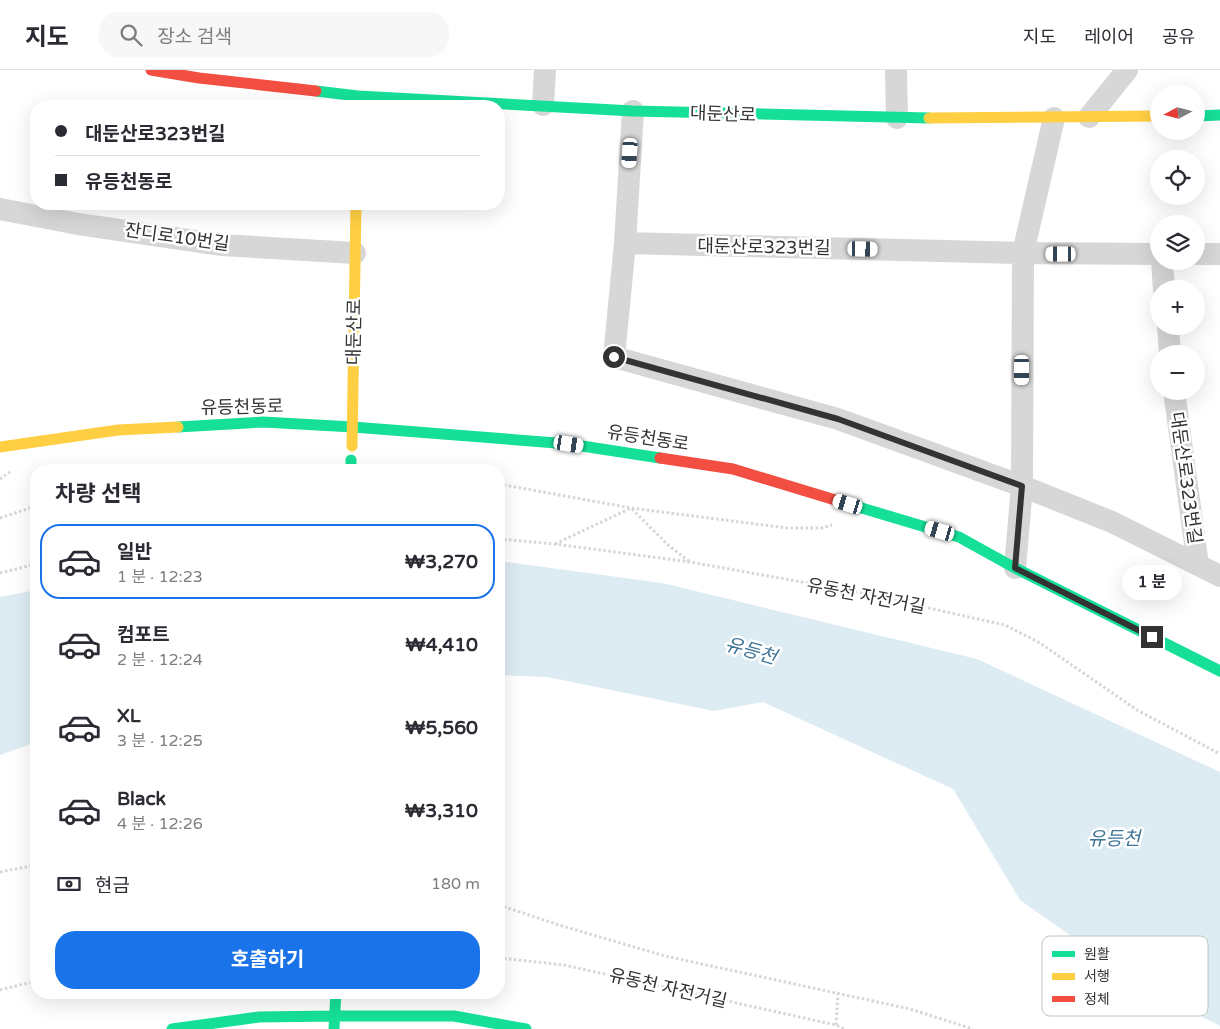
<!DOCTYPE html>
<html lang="ko">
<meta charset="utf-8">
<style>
:root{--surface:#fff;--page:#f7f7f7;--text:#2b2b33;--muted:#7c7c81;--line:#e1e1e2;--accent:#1a73e8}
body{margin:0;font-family:"Varela Round","Noto Sans KR",sans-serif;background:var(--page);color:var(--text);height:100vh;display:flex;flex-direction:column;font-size:19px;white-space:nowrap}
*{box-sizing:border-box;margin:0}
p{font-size:16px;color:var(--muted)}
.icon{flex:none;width:28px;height:28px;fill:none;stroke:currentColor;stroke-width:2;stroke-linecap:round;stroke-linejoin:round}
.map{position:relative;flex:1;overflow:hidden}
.side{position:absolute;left:30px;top:394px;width:475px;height:535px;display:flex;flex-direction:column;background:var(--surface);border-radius:20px;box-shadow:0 5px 20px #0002}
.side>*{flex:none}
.guide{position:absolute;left:30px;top:30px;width:475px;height:110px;border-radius:20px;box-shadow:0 5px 20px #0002;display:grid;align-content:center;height:110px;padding:0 25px;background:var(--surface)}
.needle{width:32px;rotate:263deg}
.controls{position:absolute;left:1150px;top:15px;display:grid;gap:10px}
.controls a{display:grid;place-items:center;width:55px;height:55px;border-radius:50%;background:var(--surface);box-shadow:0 5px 20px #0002;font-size:25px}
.end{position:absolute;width:22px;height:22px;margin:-11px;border:6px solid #333;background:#fff;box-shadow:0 0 0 2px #fff}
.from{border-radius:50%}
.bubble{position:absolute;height:35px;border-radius:18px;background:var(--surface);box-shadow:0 5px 20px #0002;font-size:16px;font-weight:700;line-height:35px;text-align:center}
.car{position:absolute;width:15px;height:30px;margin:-15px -8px;border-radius:6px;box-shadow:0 0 4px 1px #0007;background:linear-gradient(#fff 24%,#345 0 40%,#fff 0 76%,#345 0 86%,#fff 0)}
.guide b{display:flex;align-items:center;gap:18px;height:48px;font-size:19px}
.guide b+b{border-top:1px solid var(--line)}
.guide i{width:12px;height:12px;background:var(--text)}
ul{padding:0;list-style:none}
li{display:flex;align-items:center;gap:15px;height:75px;margin:0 10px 8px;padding:0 15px;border:2px solid transparent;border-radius:20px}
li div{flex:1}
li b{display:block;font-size:19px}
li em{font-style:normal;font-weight:700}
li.active{border-color:var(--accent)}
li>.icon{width:45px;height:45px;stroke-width:1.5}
h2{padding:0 25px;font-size:22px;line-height:60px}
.pay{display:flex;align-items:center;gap:12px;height:55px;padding:0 25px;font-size:19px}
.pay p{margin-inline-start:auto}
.action{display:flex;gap:10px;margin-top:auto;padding:10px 25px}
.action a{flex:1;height:58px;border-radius:20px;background:var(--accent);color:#fff;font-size:20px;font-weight:700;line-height:58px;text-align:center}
header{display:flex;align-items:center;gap:30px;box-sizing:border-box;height:70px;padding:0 25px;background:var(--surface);border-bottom:1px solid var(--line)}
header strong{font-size:24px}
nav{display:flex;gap:28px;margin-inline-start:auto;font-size:18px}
.search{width:350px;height:45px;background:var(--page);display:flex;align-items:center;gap:12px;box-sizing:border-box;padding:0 18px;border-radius:20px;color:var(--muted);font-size:19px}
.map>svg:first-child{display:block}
.water{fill:#ddebf3}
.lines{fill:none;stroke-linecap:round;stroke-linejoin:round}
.path{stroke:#d6d6d6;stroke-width:3;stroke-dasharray:2.5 2.5;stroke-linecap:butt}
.street{stroke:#d7d7d7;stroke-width:22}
.fast{stroke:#16e098;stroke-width:11}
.slow{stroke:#ffcf43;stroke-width:11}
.jam{stroke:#f24e42;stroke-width:11}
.fast-bridge{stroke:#16e098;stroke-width:11}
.route{stroke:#333;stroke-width:6}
.labels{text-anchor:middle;stroke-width:5;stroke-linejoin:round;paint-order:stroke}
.street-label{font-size:18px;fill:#333;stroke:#fff}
.water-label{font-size:19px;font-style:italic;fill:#3f7597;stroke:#fff}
.key{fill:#fff;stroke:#c2c2c2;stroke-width:1}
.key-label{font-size:14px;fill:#333}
</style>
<header>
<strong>지도</strong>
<div class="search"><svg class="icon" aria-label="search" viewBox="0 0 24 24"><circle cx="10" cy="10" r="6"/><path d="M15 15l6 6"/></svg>장소 검색</div>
<nav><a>지도</a><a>레이어</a><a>공유</a></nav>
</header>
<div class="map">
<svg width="1220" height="959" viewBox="0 0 1220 959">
<rect width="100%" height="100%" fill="#fff"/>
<!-- water -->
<path class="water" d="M499,491l163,22 315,76 243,113v254l-78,-40 -122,-86 -67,-111 -190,-87 -49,9 -167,-34 -48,-2z
M36,520v152l-36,13v-158z"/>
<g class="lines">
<!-- path -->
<path class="path" d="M375,399l7,1
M269,400l57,-3
M0,409l10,-7
M499,414l132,24 156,20h35l10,-3
M499,424l1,-10
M632,439l36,36 22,17
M0,448l36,-12
M499,469l56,5 135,18 162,29 153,34 35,18 97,67 83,44
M555,474l76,-36
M0,503l36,-9
M0,802l36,-7
M499,835l60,20 106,31 245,53 63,20
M499,888l65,7 272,60 8,4
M0,920l36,-9
M836,955l2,-32"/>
<!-- street -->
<path class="street" d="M896,0l1,48
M543,35l2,-35
M633,41l-8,132 -11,114 224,62 184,67 90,36 108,54
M1089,47l38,-47
M0,139l78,15 144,21 133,8
M625,173l398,10 136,1
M1196,184h24
M1162,191l2,28
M1168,256l2,28
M1174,321l24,174
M1015,498l7,-82 1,-233 31,-135"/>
<!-- fast -->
<path class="fast" d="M316,21l42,5 275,15 296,7
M1196,46l24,-1
M178,357l85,-5 90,5 216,17 91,14
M855,436l104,31 56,31 205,103
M172,959l87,-12 76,-1h119l72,13
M334,959l2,-37"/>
<!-- slow -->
<path class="slow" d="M929,48l230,-2
M352,376l4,-242
M0,377l118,-17 60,-3"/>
<!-- jam -->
<path class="jam" d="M151,0l48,8 117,13
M660,388l73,11 122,37"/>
<!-- fast-bridge -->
<path class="fast-bridge" d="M351,390v10"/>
</g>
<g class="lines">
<!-- route -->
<path class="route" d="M614,287l224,62 184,67 -7,82 137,69"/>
</g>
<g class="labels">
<!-- street labels -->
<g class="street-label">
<text transform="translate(723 44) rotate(2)" y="6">대둔산로</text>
<text transform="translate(177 167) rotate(8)" y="6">잔디로10번길</text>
<text transform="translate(764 177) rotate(1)" y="6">대둔산로323번길</text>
<text transform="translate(354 262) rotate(-89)" y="6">대둔산로</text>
<text transform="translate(242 337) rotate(-1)" y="6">유등천동로</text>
<text transform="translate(648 368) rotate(9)" y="6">유등천동로</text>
<text transform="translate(1186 408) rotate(82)" y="6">대둔산로323번길</text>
<text transform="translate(866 526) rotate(11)" y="6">유동천 자전거길</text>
<text transform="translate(668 918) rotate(13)" y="6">유동천 자전거길</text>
</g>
<!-- water labels -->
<g class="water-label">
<text transform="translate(751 580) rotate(16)" y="7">유등천</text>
<text x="1114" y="775">유등천</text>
</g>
</g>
<!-- legend -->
<rect x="1042" y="866" width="166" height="80" rx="8" class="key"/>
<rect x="1052" y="881" width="23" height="6" fill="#16e098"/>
<rect x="1052" y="903" width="23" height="7" fill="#ffcf43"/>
<rect x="1052" y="926" width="23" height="6" fill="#f24e42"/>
<g class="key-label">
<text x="1084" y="889">원활</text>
<text x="1084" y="911">서행</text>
<text x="1084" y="934">정체</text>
</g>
</svg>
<div class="controls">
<a><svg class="needle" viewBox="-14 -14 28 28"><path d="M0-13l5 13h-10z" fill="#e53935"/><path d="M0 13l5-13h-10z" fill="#7c7c81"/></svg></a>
<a><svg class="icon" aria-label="locate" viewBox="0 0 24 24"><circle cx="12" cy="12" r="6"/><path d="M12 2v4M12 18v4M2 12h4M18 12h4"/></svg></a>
<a><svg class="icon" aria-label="layers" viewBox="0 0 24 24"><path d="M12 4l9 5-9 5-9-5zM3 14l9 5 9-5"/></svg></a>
<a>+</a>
<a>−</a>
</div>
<i class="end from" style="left:614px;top:287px"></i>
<i class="end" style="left:1152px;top:567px"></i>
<div class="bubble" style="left:1122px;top:495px;width:60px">1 분</div>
<i class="car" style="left:630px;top:83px;rotate:184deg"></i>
<i class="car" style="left:863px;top:179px;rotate:91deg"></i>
<i class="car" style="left:1061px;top:184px;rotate:270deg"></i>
<i class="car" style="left:1022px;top:300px;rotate:180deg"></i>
<i class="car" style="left:569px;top:374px;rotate:99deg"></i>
<i class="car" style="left:848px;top:434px;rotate:287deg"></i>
<i class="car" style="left:940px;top:461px;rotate:286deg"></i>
<div class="guide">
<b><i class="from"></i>대둔산로323번길</b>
<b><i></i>유등천동로</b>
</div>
<section class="side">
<h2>차량 선택</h2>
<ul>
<li class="active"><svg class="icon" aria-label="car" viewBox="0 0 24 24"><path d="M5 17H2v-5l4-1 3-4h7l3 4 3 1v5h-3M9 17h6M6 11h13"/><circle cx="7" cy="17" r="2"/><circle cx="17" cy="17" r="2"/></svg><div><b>일반</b><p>1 분 · 12:23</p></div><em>₩3,270</em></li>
<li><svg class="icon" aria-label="car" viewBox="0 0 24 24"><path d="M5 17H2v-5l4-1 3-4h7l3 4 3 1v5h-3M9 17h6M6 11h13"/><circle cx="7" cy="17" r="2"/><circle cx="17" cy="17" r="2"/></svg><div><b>컴포트</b><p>2 분 · 12:24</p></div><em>₩4,410</em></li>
<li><svg class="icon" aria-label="car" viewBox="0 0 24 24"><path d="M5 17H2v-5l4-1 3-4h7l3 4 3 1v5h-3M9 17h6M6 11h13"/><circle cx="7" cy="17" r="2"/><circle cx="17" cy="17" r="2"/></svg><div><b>XL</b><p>3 분 · 12:25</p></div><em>₩5,560</em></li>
<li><svg class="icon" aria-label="car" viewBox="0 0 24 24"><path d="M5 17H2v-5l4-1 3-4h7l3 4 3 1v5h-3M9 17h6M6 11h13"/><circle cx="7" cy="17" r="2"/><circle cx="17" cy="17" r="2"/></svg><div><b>Black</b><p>4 분 · 12:26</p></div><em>₩3,310</em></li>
</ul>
<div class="pay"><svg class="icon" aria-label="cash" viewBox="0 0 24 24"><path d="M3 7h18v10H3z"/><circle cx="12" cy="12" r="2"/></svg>현금<p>180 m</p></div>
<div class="action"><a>호출하기</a></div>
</section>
</div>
